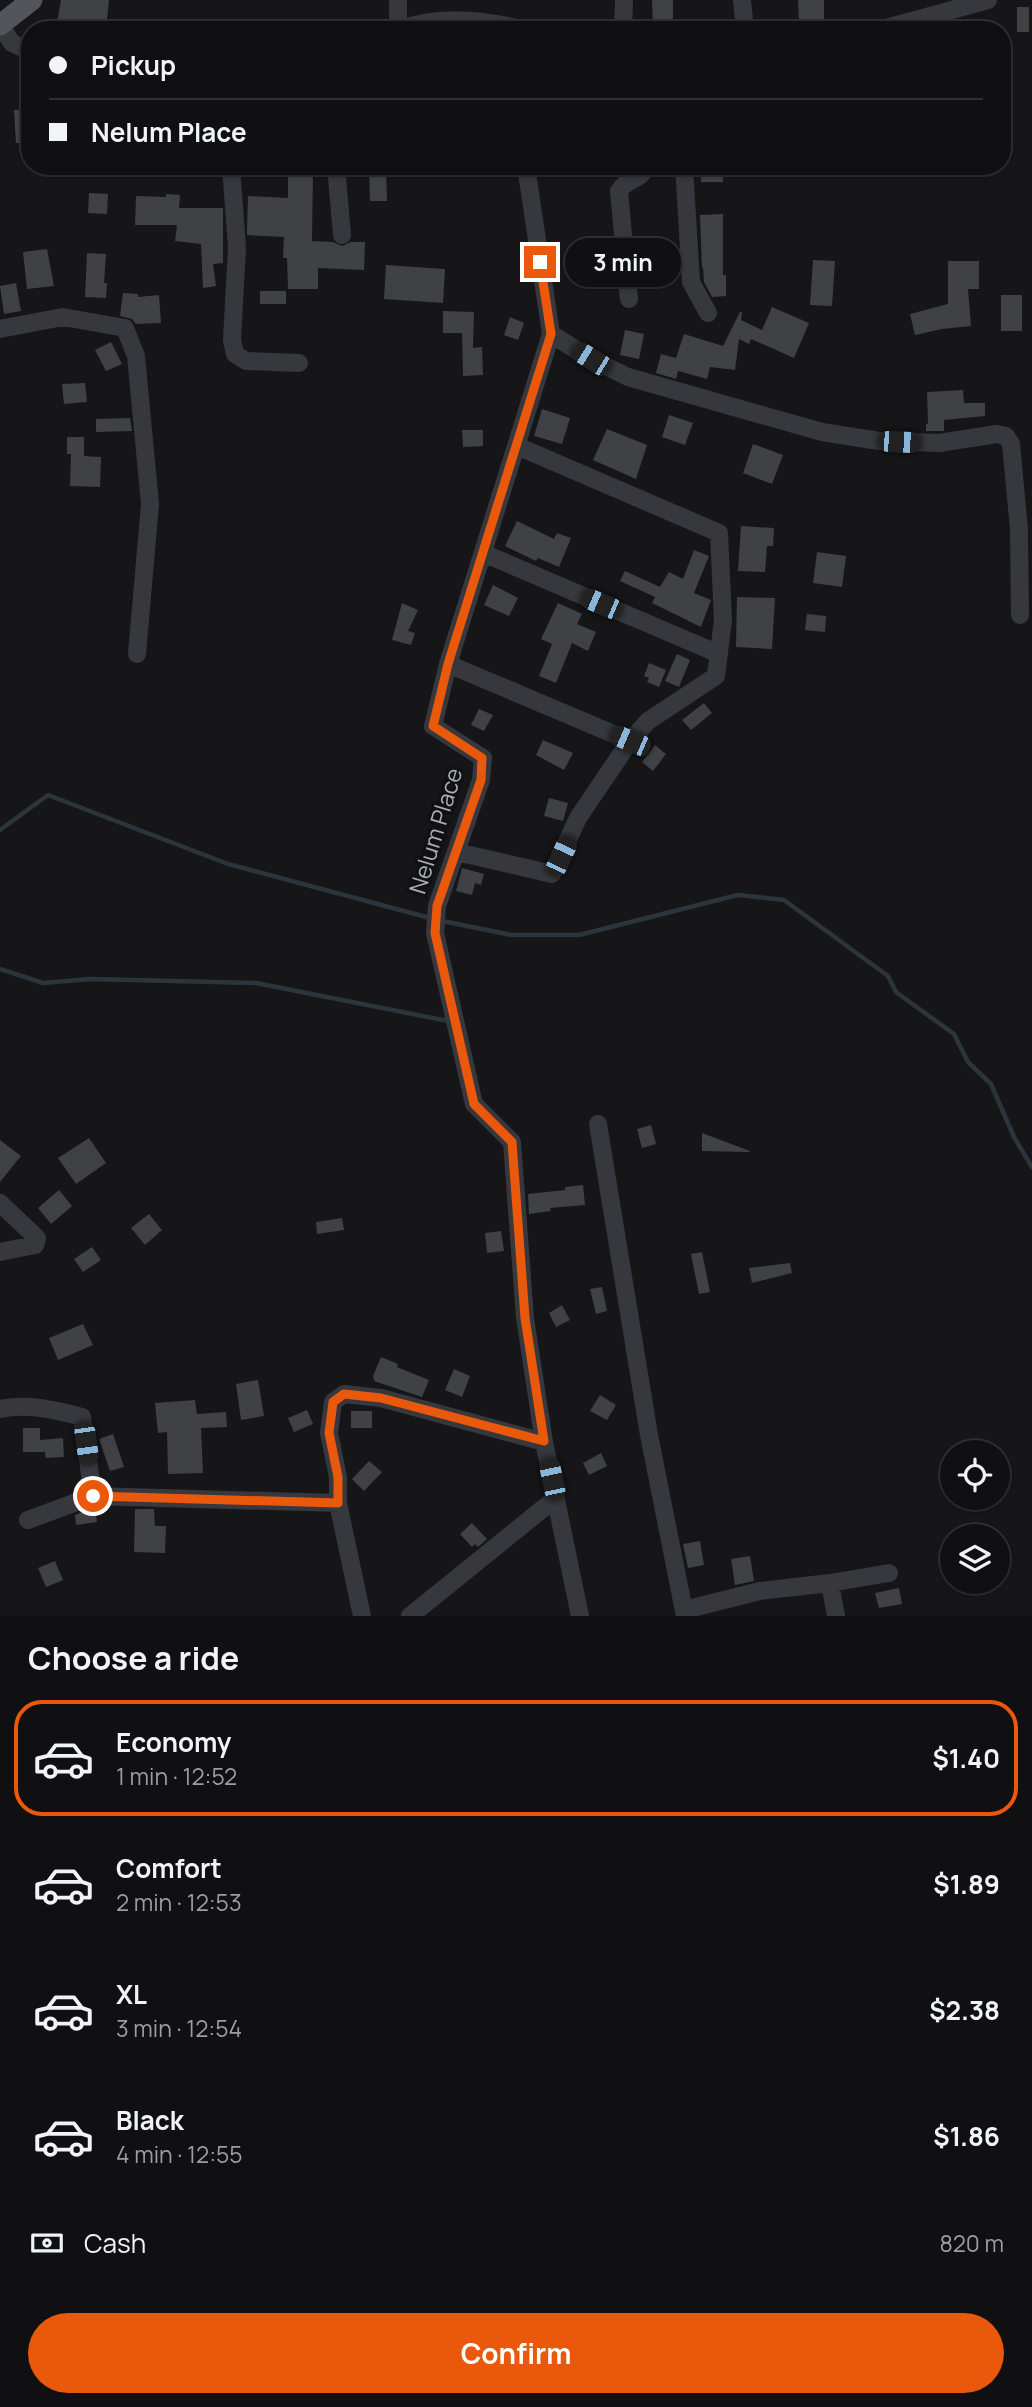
<!DOCTYPE html>
<meta charset="utf-8">
<style>
:root{--surface:#101012;--page:#19191b;--text:#f1f3f6;--muted:#9c9d9f;--line:#303032;--accent:#ea580c}
body{margin:0;font-family:Manrope,sans-serif;background:var(--page);color:var(--text);height:100vh;display:flex;flex-direction:column;font-size:26px;white-space:nowrap}
*{box-sizing:border-box;margin:0}
p{font-size:23px;color:var(--muted)}
.icon{flex:none;width:38px;height:38px;fill:none;stroke:currentColor;stroke-width:2;stroke-linecap:round;stroke-linejoin:round}
.map{position:relative;height:1616px;overflow:hidden}
.drawer{display:flex;flex-direction:column;background:var(--surface);flex:1}
.drawer>*{flex:none}
.top-card{position:absolute;left:21px;top:21px;width:990px;height:154px;border-radius:28px;box-shadow:0 2px 5px #0004,0 0 0 2px var(--line);display:grid;align-content:center;height:154px;padding:0 28px;background:var(--surface)}
.controls{position:absolute;left:940px;top:1440px;display:grid;gap:14px}
.controls a{display:grid;place-items:center;width:70px;height:70px;border-radius:50%;background:var(--surface);box-shadow:0 2px 5px #0004,0 0 0 2px var(--line);font-size:35px}
.end{position:absolute;width:32px;height:32px;margin:-16px;border:9px solid #ea580c;background:#fff;box-shadow:0 0 0 4px #fff}
.from{border-radius:50%}
.bubble{position:absolute;height:49px;border-radius:24px;background:var(--surface);box-shadow:0 2px 5px #0004,0 0 0 2px var(--line);font-size:23px;font-weight:700;line-height:49px;text-align:center}
.car{position:absolute;width:21px;height:42px;margin:-21px -10px;border-radius:9px;box-shadow:0 0 5px 2px #0007;background:linear-gradient(#222 24%,#8ab4d8 0 40%,#222 0 76%,#8ab4d8 0 86%,#222 0)}
.top-card b{display:flex;align-items:center;gap:24px;height:66px;font-size:26px}
.top-card b+b{border-top:2px solid var(--line)}
.top-card i{width:18px;height:18px;background:var(--text)}
ul{padding:0;list-style:none}
li{display:flex;align-items:center;gap:21px;height:116px;margin:0 14px 10px;padding:0 14px;border:4px solid transparent;border-radius:28px}
li div{flex:1}
li b{display:block;font-size:26px}
li em{font-style:normal;font-weight:700}
li.on{border-color:var(--accent)}
li>.icon{width:63px;height:63px;stroke-width:1.5}
h2{padding:0 28px;font-size:32px;line-height:84px}
.pay{display:flex;align-items:center;gap:18px;height:77px;padding:0 28px;font-size:26px}
.pay p{margin-inline-start:auto}
.primary-button{display:flex;gap:14px;margin-top:auto;padding:14px 28px}
.primary-button a{flex:1;height:80px;border-radius:42px;background:var(--accent);color:#fff;font-size:28px;font-weight:700;line-height:80px;text-align:center}
.map>svg:first-child{display:block}
.lines{fill:none;stroke-linecap:round;stroke-linejoin:round}
.stream{stroke:#2c353c;stroke-width:4.5}
.building{fill:#404145}
.minor{stroke:#37383d;stroke-width:18}
.major{stroke:#53555c;stroke-width:21}
.route{stroke:#ea580c;stroke-width:9}
.labels{text-anchor:middle;stroke-width:7;stroke-linejoin:round;paint-order:stroke}
.street-label{font-size:23px;fill:#a8adb8;stroke:#111113}
</style>
<div class="map">
<svg width="1032" height="1616" viewBox="0 0 1032 1616">
<rect width="100%" height="100%" fill="#161618"/>
<g class="lines">
<!-- stream -->
<path class="stream" d="M0,830l48,-35 180,69 202,54
M442,921l70,14h67l159,-40 46,5 104,76 8,16 58,42 14,28 23,22 23,53 18,30
M0,969l43,14 47,-4 166,4 192,38"/>
</g>
<!-- building -->
<path class="building" d="M61,0h48l-3,29 -49,-7z
M652,0h21v24l-20,1z
M798,0h26v21h-25z
M1017,7h12v25h-12z
M30,109v34h-14l-2,-33z
M701,166h22v16h-22z
M386,167l1,34h-17l-1,-33z
M288,170h25l-1,71 21,1 9,4 9,-4h14l-1,28 -46,-2v21h-30l-1,-31h-4l1,-21 -37,-2v-5l1,-34 40,2z
M89,193l19,1 -1,20 -19,-1z
M166,194l14,1 -1,13h44v55l-10,1 3,22 -13,2 -2,-44 -26,-3 2,-16h-42l1,-29 30,1z
M723,214v61h3v21l-14,1 -8,-15 -1,-14h-1l-2,-53z
M47,249l7,37 -27,3 -4,-37z
M87,253l19,1 -2,29h3l-1,15 -21,-1z
M813,260l22,1 -3,45 -22,-1z
M948,261h31v28h-11l3,37 -29,3 -27,6 -5,-21 38,-10z
M386,265l59,4 -2,34 -59,-4z
M16,283l5,28 -17,3 -4,-28z
M260,291h26v13h-26z
M123,293l15,1v3l21,-2 2,28 -25,1 -4,-5 -12,-3z
M1001,295h21v36h-21z
M772,307l37,16 -15,35 -43,-19 -2,5 -10,-5 -4,31 -25,-3 -3,12 -29,-8 -2,8 -20,-6 5,-19 15,4 8,-24 39,12 17,-34h2l-1,8 21,10z
M443,311l31,1 -1,36 9,-1 1,28 -20,1 -1,-43h-19z
M510,317l14,6 -6,17 -14,-5z
M625,330l19,4 -5,25 -19,-4z
M111,342l11,22 -16,7 -11,-21z
M85,383l2,19 -23,2 -2,-20z
M963,390l1,13h21v13l-41,4v11h-18v-7h2l-1,-32z
M542,409l28,9 -8,26 -28,-8z
M669,415l24,8 -8,22 -23,-8z
M130,418l2,13 -36,1v-13z
M607,429l40,16 -11,34 -43,-19z
M462,430h21v16l-20,1z
M67,437h17v19l17,1 -1,30 -30,-1 1,-32h-4z
M753,444l30,11 -11,29 -29,-11z
M517,521l37,18 3,-6 14,5 -12,29 -21,-9 -2,3 -31,-15z
M741,526l33,2 -1,18h-6l-2,26 -27,-1z
M694,550l15,6 -15,37 17,7 -10,27 -49,-24 3,-6 -35,-16 5,-10 35,16 9,-15 14,7z
M817,552l29,4 -4,31 -29,-4z
M493,585l25,13 -9,18 -25,-11z
M737,597l38,1 -3,51 -36,-2z
M402,603l16,7 -10,21 7,2 -4,12 -19,-5z
M558,603l24,11 -5,10 19,8 -8,19 -16,-8 -16,40 -17,-7 13,-32 -11,-5z
M807,614l19,2 -1,16 -20,-2z
M677,654l13,6 -11,27 -14,-6z
M649,663l17,7 -7,17 -12,-5 2,-4 -5,-2z
M704,703l8,10 -21,17 -9,-10z
M479,709l14,6 -9,16 -13,-6z
M543,740l30,13 -9,17 -28,-15z
M655,745l11,9 -13,17 -11,-9z
M549,798l19,5 -5,18 -19,-5z
M462,868l22,6 -3,11 -6,-2 -3,12 -16,-4z
M651,1125l5,19 -14,4 -5,-19z
M702,1133l48,18 -1,1 -47,-1z
M89,1138l17,25 -30,21 -18,-26z
M0,1140l21,16 -21,26z
M583,1185l2,20 -35,3 1,3 -22,3 -1,-20 37,-4v-3z
M59,1190l13,16 -21,18 -13,-16z
M149,1214l13,16 -17,15 -14,-17z
M342,1218l2,12 -27,4 -1,-12z
M501,1231l3,20 -17,2 -2,-20z
M92,1247l9,13 -18,12 -9,-13z
M702,1252l8,40 -11,2 -8,-40z
M790,1263l2,10 -40,10 -3,-15z
M602,1287l5,24 -11,3 -6,-25z
M562,1305l8,15 -14,7 -7,-14z
M83,1324l10,21 -35,15 -9,-22z
M381,1357l17,7 -1,3 32,13 -7,17 -48,-16 -1,-5z
M454,1369l16,7 -8,21 -17,-7z
M258,1380l6,36 -23,4 -5,-36z
M600,1395l16,10 -9,15 -17,-9z
M195,1400l2,14 29,-2 1,15 -26,1 2,45 -35,1 -1,-42 -9,1 -3,-30z
M307,1410l6,14 -19,8 -6,-14z
M351,1411h21v17h-21z
M23,1428h17v12l23,-2 1,19 -18,1 -1,-6h-22z
M113,1434l11,33 -14,4 -11,-32z
M601,1453l6,13 -18,9 -6,-12z
M369,1461l13,11 -18,19 -12,-12z
M90,1509h5l2,13 -21,3 -1,-10z
M135,1509h19l1,17h11l-1,27 -31,-1z
M472,1523l15,16 -9,8 -3,-3 -3,3 -12,-13z
M700,1541l4,24 -16,3 -5,-24z
M750,1556l4,25 -19,4 -4,-26z
M55,1561l8,19 -17,7 -8,-19z
M899,1588l3,16 -23,4 -4,-15z"/>
<g class="lines">
<!-- minor -->
<path class="minor" d="M742,0l3,30
M0,25l12,18 18,8
M398,30v-30
M400,30c39,-16 85,-10 125,0
M623,30l1,-30
M879,30l109,-30
M231,166l6,82 -5,92 3,14 11,7 53,2
M336,166l6,69
M526,166l25,168 -103,330 -15,62 50,32 -2,22 -44,126 -2,27 39,171 38,38 13,176 19,124 36,174
M684,166l7,116 17,31
M629,299l-10,-108c7,-13 23,-10 27,-25
M0,329l63,-12 62,11 11,28 14,148 -13,150
M551,334l40,25 37,18 194,55 57,9 60,2 58,-9 9,2 5,8 8,85 1,86
M483,553l236,101
M448,664l182,77
M457,852l95,22 26,-56 52,-77 18,-20 68,-45 7,-56 -4,-87 -202,-87
M598,1124l51,311 36,181
M0,1203l37,35 -2,7 -35,7
M0,1409c27,-6 56,1 82,8l11,79 -65,24
M93,1496l245,7v-26l-9,-44 4,-31 11,-8 37,4 163,44
M338,1503l24,113
M830,1583l6,33
M684,1610l76,-19 70,-8 59,-10
M410,1616l146,-118"/>
<!-- major -->
<path class="major" d="M0,25l32,-25"/>
</g>
<g class="lines">
<!-- route -->
<path class="route" d="M93,1496l245,7v-26l-9,-44 4,-31 11,-8 37,4 163,43 -19,-123 -13,-176 -38,-38 -39,-171 2,-27 44,-126 1,-22 -49,-32 15,-62 103,-330 -11,-72"/>
</g>
<g class="labels">
<!-- street labels -->
<g class="street-label">
<text transform="translate(436 831) rotate(-73)" y="8">Nelum Place</text>
</g>
</g>
</svg>
<div class="controls">
<a><svg class="icon" aria-label="locate" viewBox="0 0 24 24"><circle cx="12" cy="12" r="6"/><path d="M12 2v4M12 18v4M2 12h4M18 12h4"/></svg></a>
<a><svg class="icon" aria-label="layers" viewBox="0 0 24 24"><path d="M12 4l9 5-9 5-9-5zM3 14l9 5 9-5"/></svg></a>
</div>
<i class="end from" style="left:93px;top:1496px"></i>
<i class="end" style="left:540px;top:262px"></i>
<div class="bubble" style="left:565px;top:238px;width:116px">3 min</div>
<i class="car" style="left:591px;top:359px;rotate:302deg"></i>
<i class="car" style="left:899px;top:442px;rotate:92deg"></i>
<i class="car" style="left:601px;top:604px;rotate:293deg"></i>
<i class="car" style="left:630px;top:741px;rotate:293deg"></i>
<i class="car" style="left:561px;top:856px;rotate:25deg"></i>
<i class="car" style="left:86px;top:1443px;rotate:172deg"></i>
<i class="car" style="left:552px;top:1479px;rotate:348deg"></i>
<div class="top-card">
<b><i class="from"></i>Pickup</b>
<b><i></i>Nelum Place</b>
</div>
</div>
<section class="drawer">
<h2>Choose a ride</h2>
<ul>
<li class="on"><svg class="icon" aria-label="car" viewBox="0 0 24 24"><path d="M5 17H2v-5l4-1 3-4h7l3 4 3 1v5h-3M9 17h6M6 11h13"/><circle cx="7" cy="17" r="2"/><circle cx="17" cy="17" r="2"/></svg><div><b>Economy</b><p>1 min · 12:52</p></div><em>$1.40</em></li>
<li><svg class="icon" aria-label="car" viewBox="0 0 24 24"><path d="M5 17H2v-5l4-1 3-4h7l3 4 3 1v5h-3M9 17h6M6 11h13"/><circle cx="7" cy="17" r="2"/><circle cx="17" cy="17" r="2"/></svg><div><b>Comfort</b><p>2 min · 12:53</p></div><em>$1.89</em></li>
<li><svg class="icon" aria-label="car" viewBox="0 0 24 24"><path d="M5 17H2v-5l4-1 3-4h7l3 4 3 1v5h-3M9 17h6M6 11h13"/><circle cx="7" cy="17" r="2"/><circle cx="17" cy="17" r="2"/></svg><div><b>XL</b><p>3 min · 12:54</p></div><em>$2.38</em></li>
<li><svg class="icon" aria-label="car" viewBox="0 0 24 24"><path d="M5 17H2v-5l4-1 3-4h7l3 4 3 1v5h-3M9 17h6M6 11h13"/><circle cx="7" cy="17" r="2"/><circle cx="17" cy="17" r="2"/></svg><div><b>Black</b><p>4 min · 12:55</p></div><em>$1.86</em></li>
</ul>
<div class="pay"><svg class="icon" aria-label="cash" viewBox="0 0 24 24"><path d="M3 7h18v10H3z"/><circle cx="12" cy="12" r="2"/></svg>Cash<p>820 m</p></div>
<div class="primary-button"><a>Confirm</a></div>
</section>
